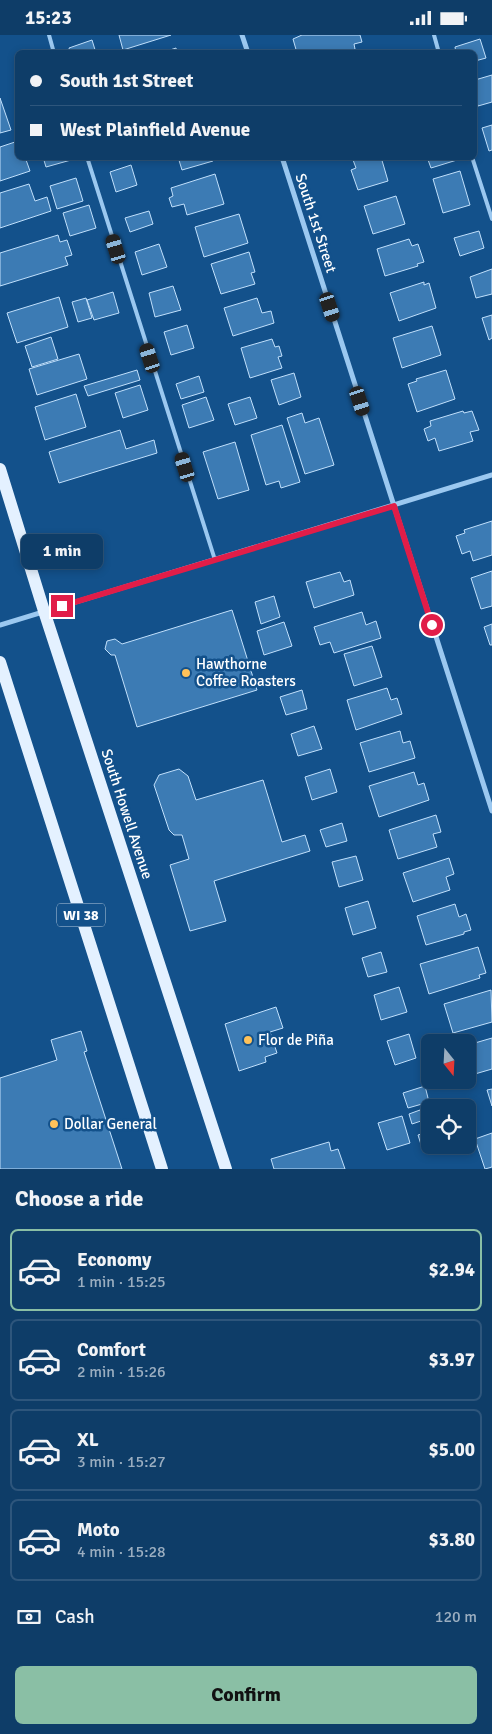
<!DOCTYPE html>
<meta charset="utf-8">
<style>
:root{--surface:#0e3d68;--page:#17446e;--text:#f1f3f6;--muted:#9baec0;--line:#2e567c;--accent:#8abfa5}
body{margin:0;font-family:Signika,sans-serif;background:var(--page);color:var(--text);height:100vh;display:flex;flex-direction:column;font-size:19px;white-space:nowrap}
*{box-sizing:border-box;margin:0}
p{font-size:16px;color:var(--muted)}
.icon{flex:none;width:28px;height:28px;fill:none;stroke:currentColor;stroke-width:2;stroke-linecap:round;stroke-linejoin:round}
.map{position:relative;height:1134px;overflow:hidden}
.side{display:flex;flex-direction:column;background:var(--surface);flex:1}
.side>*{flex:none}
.top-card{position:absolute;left:15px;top:15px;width:462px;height:110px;border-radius:8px;box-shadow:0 2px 8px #0003,0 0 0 1px var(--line);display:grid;align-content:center;height:110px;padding:0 15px;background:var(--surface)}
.needle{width:32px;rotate:162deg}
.controls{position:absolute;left:421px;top:999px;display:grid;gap:10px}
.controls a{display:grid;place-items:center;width:55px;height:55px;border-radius:8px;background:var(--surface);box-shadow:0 2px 8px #0003,0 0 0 1px var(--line);font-size:25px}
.end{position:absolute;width:22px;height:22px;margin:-11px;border:6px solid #e11d48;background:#fff;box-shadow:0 0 0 2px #fff}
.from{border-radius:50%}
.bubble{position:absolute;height:35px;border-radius:8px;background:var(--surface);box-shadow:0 2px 8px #0003,0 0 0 1px var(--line);font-size:16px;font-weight:700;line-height:35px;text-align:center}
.car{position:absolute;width:15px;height:30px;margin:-15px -8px;border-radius:6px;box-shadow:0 0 4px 1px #0007;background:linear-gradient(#222 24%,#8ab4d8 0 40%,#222 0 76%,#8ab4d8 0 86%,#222 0)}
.top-card b{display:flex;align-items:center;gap:18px;height:48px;font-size:19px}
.top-card b+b{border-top:1px solid var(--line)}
.top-card i{width:12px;height:12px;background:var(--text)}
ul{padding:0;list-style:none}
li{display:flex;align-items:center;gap:15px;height:82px;margin:0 10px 8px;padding:0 5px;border:2px solid var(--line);border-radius:8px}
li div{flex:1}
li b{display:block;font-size:19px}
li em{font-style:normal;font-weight:700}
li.current{border-color:var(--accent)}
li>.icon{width:45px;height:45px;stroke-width:1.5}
h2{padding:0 15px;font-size:22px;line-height:60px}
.pay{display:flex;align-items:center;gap:12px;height:55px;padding:0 15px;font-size:19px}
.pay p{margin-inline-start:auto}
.primary-button{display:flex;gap:10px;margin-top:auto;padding:10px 15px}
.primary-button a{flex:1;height:58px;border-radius:8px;background:var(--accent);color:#111;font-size:20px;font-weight:700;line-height:58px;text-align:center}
.status{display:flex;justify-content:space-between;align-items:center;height:35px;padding:0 25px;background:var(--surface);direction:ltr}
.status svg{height:14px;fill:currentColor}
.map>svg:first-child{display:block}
.building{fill:#3c7bb4;stroke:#c1e0fc}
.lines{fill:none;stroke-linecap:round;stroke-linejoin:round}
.service{stroke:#9bc8f0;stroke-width:4}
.minor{stroke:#9bc8f0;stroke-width:5}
.primary{stroke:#e4f1ff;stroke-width:12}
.route{stroke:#e11d48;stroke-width:6}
.poi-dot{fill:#ffc25a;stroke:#13518b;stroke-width:2}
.labels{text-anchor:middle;stroke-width:5;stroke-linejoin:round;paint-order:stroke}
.shield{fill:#13518b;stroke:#b8cbdc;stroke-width:1}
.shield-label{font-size:14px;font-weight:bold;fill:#fff}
.street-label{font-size:15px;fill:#fff;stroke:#13518b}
.poi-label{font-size:15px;fill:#fff;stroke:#13518b;text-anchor:start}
</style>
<div class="status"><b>15:23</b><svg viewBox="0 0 49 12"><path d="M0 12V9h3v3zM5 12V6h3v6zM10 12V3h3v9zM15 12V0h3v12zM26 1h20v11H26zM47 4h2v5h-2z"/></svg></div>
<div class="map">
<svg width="492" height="1134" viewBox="0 0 492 1134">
<rect width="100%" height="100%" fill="#13518b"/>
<!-- building -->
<path class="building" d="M119,0h52l-48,15z
M360,0l2,7 -8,2 1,5 -10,4h-48l-4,-14 9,-4z
M480,4l6,19 -11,3v-8h-19l-1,-6z
M92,5l4,13h-26l-1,-5z
M176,13l1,5h-16z
M492,40v27l-14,4 -3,-11v-15z
M0,63l11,32 -11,3z
M492,90v25l-3,1 -7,-23z
M18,106v16h7l5,14 -30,10v-34z
M43,122h27l1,3 -25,7z
M178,122h34l1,4 -31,9z
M352,122h29l7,24 -30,9 -7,-20 5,-2z
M427,122h29l1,3 -26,8z
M131,130l6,20 -21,7 -6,-20z
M460,136l10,34 -27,8 -10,-34z
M215,139l9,30 -37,11 -3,-11 -12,3 -3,-9 4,-2 -2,-8z
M76,143l7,23 -26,8 -7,-23z
M29,149l6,17 12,-4 4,14 -51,17v-35z
M396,161l9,28 -32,10 -9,-28z
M89,170l7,23 -26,8 -7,-23z
M149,176l4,13 -23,8 -5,-14z
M239,179l9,29 -44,14 -9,-30z
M479,196l5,17 -24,8 -6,-18z
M58,200l2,7 7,-2 5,15 -7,2 3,8 -68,21v-33z
M409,204l3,7 6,-2 6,18 -7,2 1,2 -33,10 -8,-27z
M159,209l8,23 -25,8 -7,-23z
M249,217l6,20 -4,1 4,11 -34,10 -10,-30z
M492,234v25l-16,4 -6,-21z
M424,247v3l5,-2 7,25 -37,13 -9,-28z
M173,251l8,24 -26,7 -6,-24z
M113,257l6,21 -25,7 -7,-20z
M59,262l9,30 -51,16 -10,-30z
M86,263l6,20 -14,4 -6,-20z
M257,263l5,15 9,-2 3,12 -41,13 -9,-28z
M492,280v23l-3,2 -7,-22z
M187,290l7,23 -23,7 -7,-23z
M432,291l9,29 -39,13 -9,-30z
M51,302l7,22 -26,8 -7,-21z
M272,304l3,8 4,-1 3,10 -4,1 4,11 -32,10 -9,-30z
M79,319l8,25 -50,16 -8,-26z
M137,335l3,10 -52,16 -4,-10z
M446,335l9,29 -38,13 -9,-28 9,-3 -1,-2z
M294,338l7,24 -22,8 -8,-25z
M199,341l5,16 -23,7 -5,-15z
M140,350l8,25 -25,8 -8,-25z
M76,359l10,33 -41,13 -10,-33z
M206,362l8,23 -25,8 -7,-23z
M250,362l7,21 -22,7 -7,-21z
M463,376l1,2 8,-2 7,19 -9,2 3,9 -34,10 -4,-13 -7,3 -4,-12 7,-3 -1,-5z
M302,378l3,10 14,-5 15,47 -29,9 -18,-56z
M282,390l18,57 -19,6 -2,-7 -13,4 -15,-50z
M120,395l6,19 28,-9 3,13 -98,30 -10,-31z
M235,407l14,48 -31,9 -15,-47z
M492,486v34l-19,6 -3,-10 -8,3 -6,-18 9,-3 -1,-3z
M492,536v35l-11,3 -10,-31z
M340,537l4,10 6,-2 4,15 -40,13 -8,-26z
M274,561l6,21 -19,7 -6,-22z
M232,575l25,80 -120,37 -22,-72h-4l-6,-6 2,-8 8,-2 7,5z
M362,577l4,13 10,-4 5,17 -47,15 -4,-11 -10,3 -6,-18z
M284,587l8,24 -28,9 -7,-24z
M492,589v21h-2l-6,-18z
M372,611l10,31 -28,9 -10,-32z
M387,653l4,12 6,-2 5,16 -46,16 -9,-30z
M302,655l5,19 -21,6 -6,-18z
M314,691l8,23 -24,7 -7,-22z
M400,696l3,12 7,-2 5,17 -46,14 -9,-29z
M179,734l9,7 8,24 67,-20 19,62 23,-7 5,16 -96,30 12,40 -36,10 -20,-66 19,-6 -7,-24h-8l-5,-5 -15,-45 5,-10z
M330,734l7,23 -25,8 -7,-23z
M414,737l4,13 6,-2 5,17 -50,17 -10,-31z
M436,780l5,17 -8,2 4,13 -39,12 -9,-29z
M342,788l5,18 -21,6 -6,-17z
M356,821l7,24 -24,7 -7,-25z
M449,823l5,16 -8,3 4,13 -37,12 -10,-29z
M368,866l8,27 -23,7 -8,-27z
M455,869l4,13 7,-3 5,16 -7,2v2l-38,11 -9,-29z
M478,912l8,26 -7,2 1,3 -51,16 -9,-30z
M381,917l6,20 -19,5 -6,-19z
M399,952l8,25 -26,8 -7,-25z
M491,955l1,32 -39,11 -9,-29z
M276,972l7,21 -13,4 7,21 -12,4 1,5 -27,9 -14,-47z
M81,996l6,20 -3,1 38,117h-122v-91l57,-18 -6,-20z
M409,999l7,24 -21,7 -8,-24z
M492,1003v31l-24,7v-31z
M425,1051l4,16 -21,6 -5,-15z
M492,1054v17l-5,-16z
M420,1075l4,10 -12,4 -3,-10z
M402,1081l8,27 -23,7 -9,-27z
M430,1096v14l11,1 -18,5 -5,-16z
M492,1098v34l-7,2 -10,-30z
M329,1107l2,9 7,-2 7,20h-71l-3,-10z"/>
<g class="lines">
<!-- service -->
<path class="service" d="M49,0l5,18
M434,0l5,18
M87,122l128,403
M472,122l20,62"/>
<!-- minor -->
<path class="minor" d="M242,0l6,18
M282,122l210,654
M0,590l492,-150"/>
<!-- primary -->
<path class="primary" d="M0,434l44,142 182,558
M0,627l162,507"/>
</g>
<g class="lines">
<!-- route -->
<path class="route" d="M62,571l332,-100 38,119"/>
</g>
<!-- markers -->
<g class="poi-dot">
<circle cx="186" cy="638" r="5"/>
<circle cx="248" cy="1005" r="5"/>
<circle cx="54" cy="1089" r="5"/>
</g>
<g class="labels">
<!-- shield labels -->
<rect class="shield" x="57" y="868.5" width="48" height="23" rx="4"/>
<g class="shield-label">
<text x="81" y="885">WI 38</text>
</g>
<!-- street labels -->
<g class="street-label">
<text transform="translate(316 188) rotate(72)" y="5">South 1st Street</text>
<text transform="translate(127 779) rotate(72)" y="5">South Howell Avenue</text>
</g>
<!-- poi labels -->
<g class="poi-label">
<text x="196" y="634">Hawthorne<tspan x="196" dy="17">Coffee Roasters</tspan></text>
<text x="258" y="1010">Flor de Piña</text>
<text x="64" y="1094">Dollar General</text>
</g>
</g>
</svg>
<div class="controls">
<a><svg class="needle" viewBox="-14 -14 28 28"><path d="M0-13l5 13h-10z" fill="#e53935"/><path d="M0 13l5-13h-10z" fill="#9baec0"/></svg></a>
<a><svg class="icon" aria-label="locate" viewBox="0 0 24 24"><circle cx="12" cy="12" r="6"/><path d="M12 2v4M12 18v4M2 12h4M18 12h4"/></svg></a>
</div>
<i class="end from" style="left:432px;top:590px"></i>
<i class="end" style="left:62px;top:571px"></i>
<div class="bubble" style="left:21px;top:499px;width:82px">1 min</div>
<i class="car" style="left:116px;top:214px;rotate:343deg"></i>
<i class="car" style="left:330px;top:272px;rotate:162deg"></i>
<i class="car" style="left:150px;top:323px;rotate:342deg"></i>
<i class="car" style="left:360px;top:366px;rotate:162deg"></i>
<i class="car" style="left:185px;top:432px;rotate:343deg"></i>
<div class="top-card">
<b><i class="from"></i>South 1st Street</b>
<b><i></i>West Plainfield Avenue</b>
</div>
</div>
<section class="side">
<h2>Choose a ride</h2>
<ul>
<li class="current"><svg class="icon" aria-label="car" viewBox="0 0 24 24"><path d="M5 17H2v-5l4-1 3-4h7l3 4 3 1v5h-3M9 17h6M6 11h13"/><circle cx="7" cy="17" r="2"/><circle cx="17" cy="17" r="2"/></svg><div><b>Economy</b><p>1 min · 15:25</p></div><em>$2.94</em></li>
<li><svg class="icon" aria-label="car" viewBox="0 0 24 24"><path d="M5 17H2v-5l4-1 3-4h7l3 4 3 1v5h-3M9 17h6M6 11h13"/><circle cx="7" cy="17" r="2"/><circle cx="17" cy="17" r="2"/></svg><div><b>Comfort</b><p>2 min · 15:26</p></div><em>$3.97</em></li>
<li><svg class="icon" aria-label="car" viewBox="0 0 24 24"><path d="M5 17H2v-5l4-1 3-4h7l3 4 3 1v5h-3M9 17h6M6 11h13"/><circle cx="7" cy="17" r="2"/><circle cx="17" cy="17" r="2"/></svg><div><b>XL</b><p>3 min · 15:27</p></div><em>$5.00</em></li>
<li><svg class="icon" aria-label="car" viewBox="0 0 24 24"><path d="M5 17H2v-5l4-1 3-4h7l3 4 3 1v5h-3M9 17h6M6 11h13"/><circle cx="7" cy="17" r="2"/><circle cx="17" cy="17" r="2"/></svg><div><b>Moto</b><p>4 min · 15:28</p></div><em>$3.80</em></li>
</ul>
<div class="pay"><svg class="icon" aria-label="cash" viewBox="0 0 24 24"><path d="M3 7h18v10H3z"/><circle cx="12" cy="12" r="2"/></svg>Cash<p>120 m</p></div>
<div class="primary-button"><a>Confirm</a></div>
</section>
